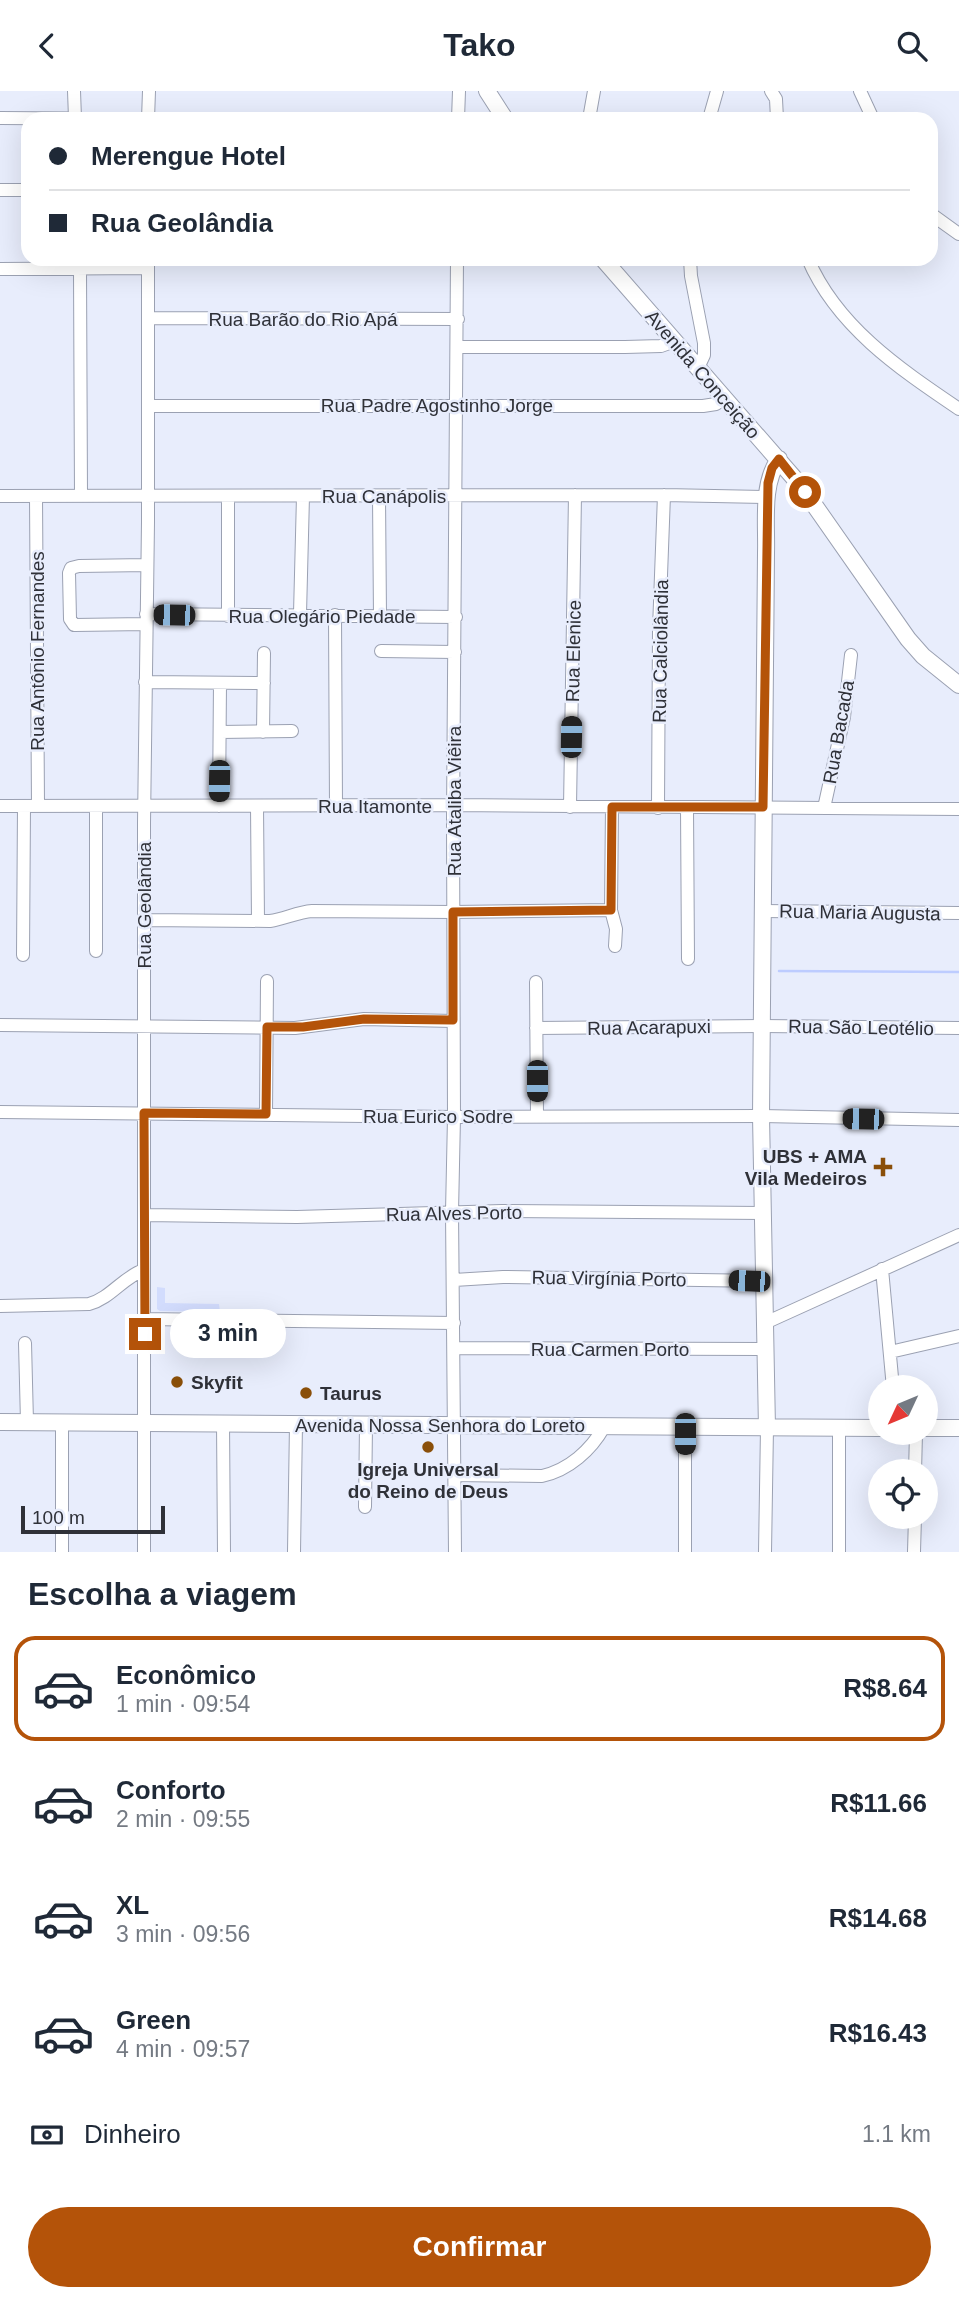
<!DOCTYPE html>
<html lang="pt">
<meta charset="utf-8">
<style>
:root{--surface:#fff;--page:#f2f2f3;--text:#1f2937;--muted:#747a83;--line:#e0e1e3;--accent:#b45309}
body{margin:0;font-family:Helvetica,sans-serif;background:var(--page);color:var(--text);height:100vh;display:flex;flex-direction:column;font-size:26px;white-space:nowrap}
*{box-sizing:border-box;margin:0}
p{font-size:23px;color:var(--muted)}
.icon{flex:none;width:38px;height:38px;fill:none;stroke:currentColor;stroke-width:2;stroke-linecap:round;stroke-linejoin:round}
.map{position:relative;height:1461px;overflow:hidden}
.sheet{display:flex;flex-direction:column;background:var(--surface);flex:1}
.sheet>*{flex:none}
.banner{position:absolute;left:21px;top:21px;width:917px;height:154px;border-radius:21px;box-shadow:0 7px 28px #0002;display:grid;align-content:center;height:154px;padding:0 28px;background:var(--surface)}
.needle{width:46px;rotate:226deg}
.controls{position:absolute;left:868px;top:1284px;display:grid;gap:14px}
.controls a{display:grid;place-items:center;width:70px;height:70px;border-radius:50%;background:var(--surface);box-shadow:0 7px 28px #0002;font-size:35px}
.scale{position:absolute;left:21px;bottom:18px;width:144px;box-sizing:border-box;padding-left:7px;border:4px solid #2f3138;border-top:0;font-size:19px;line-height:24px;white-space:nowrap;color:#2f3138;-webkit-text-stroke:5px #e8edfc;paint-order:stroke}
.end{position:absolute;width:32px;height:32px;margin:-16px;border:9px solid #b45309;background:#fff;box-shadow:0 0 0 4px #fff}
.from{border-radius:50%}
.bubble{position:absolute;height:49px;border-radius:24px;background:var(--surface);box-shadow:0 7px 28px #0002;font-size:23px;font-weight:800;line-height:49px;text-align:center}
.car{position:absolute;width:21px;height:42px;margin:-21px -10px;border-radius:9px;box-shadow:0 0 5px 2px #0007;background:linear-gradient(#222 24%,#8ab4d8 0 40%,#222 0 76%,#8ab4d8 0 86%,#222 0)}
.banner b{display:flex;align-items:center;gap:24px;height:66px;font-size:26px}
.banner b+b{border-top:2px solid var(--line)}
.banner i{width:18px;height:18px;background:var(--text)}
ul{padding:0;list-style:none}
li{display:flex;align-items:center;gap:21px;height:105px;margin:0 14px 10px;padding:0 14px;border:4px solid transparent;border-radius:21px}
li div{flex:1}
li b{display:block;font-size:26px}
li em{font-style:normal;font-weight:800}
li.selected{border-color:var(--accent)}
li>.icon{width:63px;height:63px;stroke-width:1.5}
h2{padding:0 28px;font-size:32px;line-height:84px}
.pay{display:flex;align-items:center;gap:18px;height:77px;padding:0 28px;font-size:26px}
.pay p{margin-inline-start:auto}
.primary-button{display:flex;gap:14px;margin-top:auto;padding:14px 28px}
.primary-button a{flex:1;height:80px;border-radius:42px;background:var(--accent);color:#fff;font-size:28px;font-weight:800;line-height:80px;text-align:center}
header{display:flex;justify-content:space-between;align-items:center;height:91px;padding:0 28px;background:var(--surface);font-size:32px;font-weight:800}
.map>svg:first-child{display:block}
.green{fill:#d2dcfd}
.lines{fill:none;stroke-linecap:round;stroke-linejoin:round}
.stream{stroke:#bdccff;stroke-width:2.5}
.minor-casing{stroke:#9ba1b2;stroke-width:14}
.major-casing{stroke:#9ba1b2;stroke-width:18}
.minor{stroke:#fff;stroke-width:12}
.major{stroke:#fff;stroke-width:16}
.route{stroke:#b45309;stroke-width:9}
.poi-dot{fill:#8a4f09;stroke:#e8edfc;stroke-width:2.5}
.labels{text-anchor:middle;stroke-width:5;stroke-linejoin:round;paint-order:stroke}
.street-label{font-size:19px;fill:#2f3138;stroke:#e8edfc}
.poi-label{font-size:19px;font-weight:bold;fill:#2f3138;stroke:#e8edfc;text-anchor:start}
</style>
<header><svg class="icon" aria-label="back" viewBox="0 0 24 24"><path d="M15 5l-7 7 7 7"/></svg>Tako<svg class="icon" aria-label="search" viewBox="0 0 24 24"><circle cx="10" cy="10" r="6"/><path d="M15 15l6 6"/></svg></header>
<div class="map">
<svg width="959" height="1461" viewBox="0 0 959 1461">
<rect width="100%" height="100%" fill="#e8edfc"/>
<!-- green -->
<path class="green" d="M157,1196l8,1v15l54,1 1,8 -60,-1 -3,-2z"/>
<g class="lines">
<!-- stream -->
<path class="stream" d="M779,880l180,1"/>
<defs>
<path id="minor" d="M74,0l1,27
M771,0l5,8 1,20
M860,0l13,28
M0,27l148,1
M148,28l1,-28
M458,28l1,-28
M589,28l5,-28
M709,28l8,-28
M0,99h28
M931,123l28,20
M690,168l1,17 13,67v12l-6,13
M808,168c29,68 92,110 151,150
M0,178l148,-1
M80,179l1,226
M148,227l310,1
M457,256h168l36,-1 14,-5
M148,315h555l13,-2 9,-6
M0,405l664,-1 103,2
M36,405l2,310
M228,405v120
M379,405l1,120
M146,523l310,3
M300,523l3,-118
M335,524l1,191
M146,533l-72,1 -4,-6 -1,-46 2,-5 8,-2 68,-1
M381,560l74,1
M145,591l119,1
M220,641l72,-1
M263,641l1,-79
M0,715l453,-1 506,4
M219,715l1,-123
M257,715l1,115
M570,716l5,-312
M612,716l-1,103 5,19 -1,17
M658,717l1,-179 5,-134
M687,717l1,151
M824,717l20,-91 7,-62
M762,820l197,2
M144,829l126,1c15,-2 27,-9 42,-10l141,1 158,-2
M96,860v-145
M23,864l1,-149
M536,891l1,134
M0,934l295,3 69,-9 89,2
M536,937l226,-2 197,2
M0,1021l454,5 307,-1 198,4
M266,1023l1,-133
M144,1124l153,2 205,-6 261,2
M882,1178l11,119
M454,1189l49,-3 261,4
M0,1215l89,-2c22,-6 34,-27 55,-34
M145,1228l309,4
M765,1232l194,-88
M25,1252l2,79
M455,1257l310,1
M890,1261l69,-16
M62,1331v130
M223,1332l1,129
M839,1336v125
M685,1337v124
M915,1381l1,-39
M454,1384l88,1c27,-6 49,-26 62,-49
M365,1416l1,-82
M144,1461v-729l4,-301v-263
M294,1461l2,-128
M455,1461l-3,-340 2,-95 -1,-297 4,-561
M765,1461l2,-124
M914,1461l1,-35"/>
<path id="major" d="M487,0l18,28
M603,168l198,227 107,153 15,17 36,29
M0,1331l880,6
M767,1337l-6,-312 5,-563c1,-30 -5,-68 13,-94
M926,1337h33"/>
</defs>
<!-- minor casing -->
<use href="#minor" class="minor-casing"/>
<!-- major casing -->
<use href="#major" class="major-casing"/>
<!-- minor -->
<use href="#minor" class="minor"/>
<!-- major -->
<use href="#major" class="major"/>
</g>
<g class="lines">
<!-- route -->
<path class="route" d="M145,1243l-1,-221 122,1 1,-87h36l61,-8 89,1v-108l158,-2 1,-103h151l5,-324 4,-15 7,-9 26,33"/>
</g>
<!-- markers -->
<g class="poi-dot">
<path d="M879.5 1065.5h7v7h7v7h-7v7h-7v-7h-7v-7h7z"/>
<circle cx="177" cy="1291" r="7"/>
<circle cx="306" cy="1302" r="7"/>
<circle cx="428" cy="1356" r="7"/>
</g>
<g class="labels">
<!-- street labels -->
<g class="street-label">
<text x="303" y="235">Rua Barão do Rio Apá</text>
<text transform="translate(703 283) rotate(49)" y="7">Avenida Conceição</text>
<text x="437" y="321">Rua Padre Agostinho Jorge</text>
<text x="384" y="412">Rua Canápolis</text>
<text x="322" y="532">Rua Olegário Piedade</text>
<text transform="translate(37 560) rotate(-90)" y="7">Rua Antônio Fernandes</text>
<text transform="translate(573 560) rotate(-89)" y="7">Rua Elenice</text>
<text transform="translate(660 560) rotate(-89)" y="7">Rua Calciolândia</text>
<text transform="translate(838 641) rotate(-80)" y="7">Rua Bacada</text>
<text transform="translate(454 710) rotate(-90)" y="7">Rua Ataliba Viêira</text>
<text x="375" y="722">Rua Itamonte</text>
<text transform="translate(144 814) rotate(-90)" y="7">Rua Geolândia</text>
<text transform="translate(860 821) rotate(1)" y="7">Rua Maria Augusta</text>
<text transform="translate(649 936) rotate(-1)" y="7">Rua Acarapuxi</text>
<text transform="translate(861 936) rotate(1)" y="7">Rua São Leotélio</text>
<text x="438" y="1032">Rua Eurico Sodre</text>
<text transform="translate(454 1122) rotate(-1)" y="7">Rua Alves Porto</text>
<text transform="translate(609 1187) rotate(1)" y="7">Rua Virgínia Porto</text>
<text x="610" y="1265">Rua Carmen Porto</text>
<text x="440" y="1341">Avenida Nossa Senhora do Loreto</text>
</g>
<!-- poi labels -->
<g class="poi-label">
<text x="867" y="1072" text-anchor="end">UBS + AMA<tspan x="867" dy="22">Vila Medeiros</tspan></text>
<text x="191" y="1298">Skyfit</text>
<text x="320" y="1309">Taurus</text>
<text x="428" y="1385" text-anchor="middle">Igreja Universal<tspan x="428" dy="22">do Reino de Deus</tspan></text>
</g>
</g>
</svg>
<div class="controls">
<a><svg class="needle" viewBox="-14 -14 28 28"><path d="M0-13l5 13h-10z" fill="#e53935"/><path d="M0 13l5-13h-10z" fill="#747a83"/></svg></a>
<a><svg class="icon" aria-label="locate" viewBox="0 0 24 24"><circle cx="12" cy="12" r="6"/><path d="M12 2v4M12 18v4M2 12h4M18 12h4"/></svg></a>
</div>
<div class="scale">100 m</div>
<i class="end from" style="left:805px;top:401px"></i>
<i class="end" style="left:145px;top:1243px"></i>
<div class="bubble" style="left:170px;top:1218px;width:116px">3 min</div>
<i class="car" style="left:174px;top:524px;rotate:271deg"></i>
<i class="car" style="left:571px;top:646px;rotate:1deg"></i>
<i class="car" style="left:219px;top:690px;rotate:181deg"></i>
<i class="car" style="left:537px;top:990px;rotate:180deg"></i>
<i class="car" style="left:863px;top:1028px;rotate:271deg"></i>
<i class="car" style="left:749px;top:1190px;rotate:272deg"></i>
<i class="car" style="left:685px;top:1343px;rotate:180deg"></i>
<div class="banner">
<b><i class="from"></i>Merengue Hotel</b>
<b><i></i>Rua Geolândia</b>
</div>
</div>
<section class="sheet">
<h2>Escolha a viagem</h2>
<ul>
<li class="selected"><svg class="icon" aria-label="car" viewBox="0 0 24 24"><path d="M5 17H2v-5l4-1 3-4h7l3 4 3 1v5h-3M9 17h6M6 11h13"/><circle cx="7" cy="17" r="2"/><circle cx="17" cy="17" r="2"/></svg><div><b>Econômico</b><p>1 min · 09:54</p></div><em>R$8.64</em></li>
<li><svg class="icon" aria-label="car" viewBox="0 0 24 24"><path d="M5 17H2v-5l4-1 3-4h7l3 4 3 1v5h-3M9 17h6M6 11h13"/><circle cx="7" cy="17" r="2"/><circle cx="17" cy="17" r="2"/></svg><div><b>Conforto</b><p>2 min · 09:55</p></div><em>R$11.66</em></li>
<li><svg class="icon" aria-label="car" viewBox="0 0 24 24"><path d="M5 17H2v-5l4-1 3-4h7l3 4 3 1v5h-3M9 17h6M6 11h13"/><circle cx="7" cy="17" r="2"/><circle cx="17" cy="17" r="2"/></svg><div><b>XL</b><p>3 min · 09:56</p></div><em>R$14.68</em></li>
<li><svg class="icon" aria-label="car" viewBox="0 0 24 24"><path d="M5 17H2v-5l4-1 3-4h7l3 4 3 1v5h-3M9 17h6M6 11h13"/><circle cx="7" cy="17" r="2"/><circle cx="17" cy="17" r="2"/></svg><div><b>Green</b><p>4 min · 09:57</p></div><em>R$16.43</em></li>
</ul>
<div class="pay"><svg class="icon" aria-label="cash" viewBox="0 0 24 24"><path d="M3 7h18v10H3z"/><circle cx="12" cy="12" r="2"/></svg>Dinheiro<p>1.1 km</p></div>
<div class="primary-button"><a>Confirmar</a></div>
</section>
